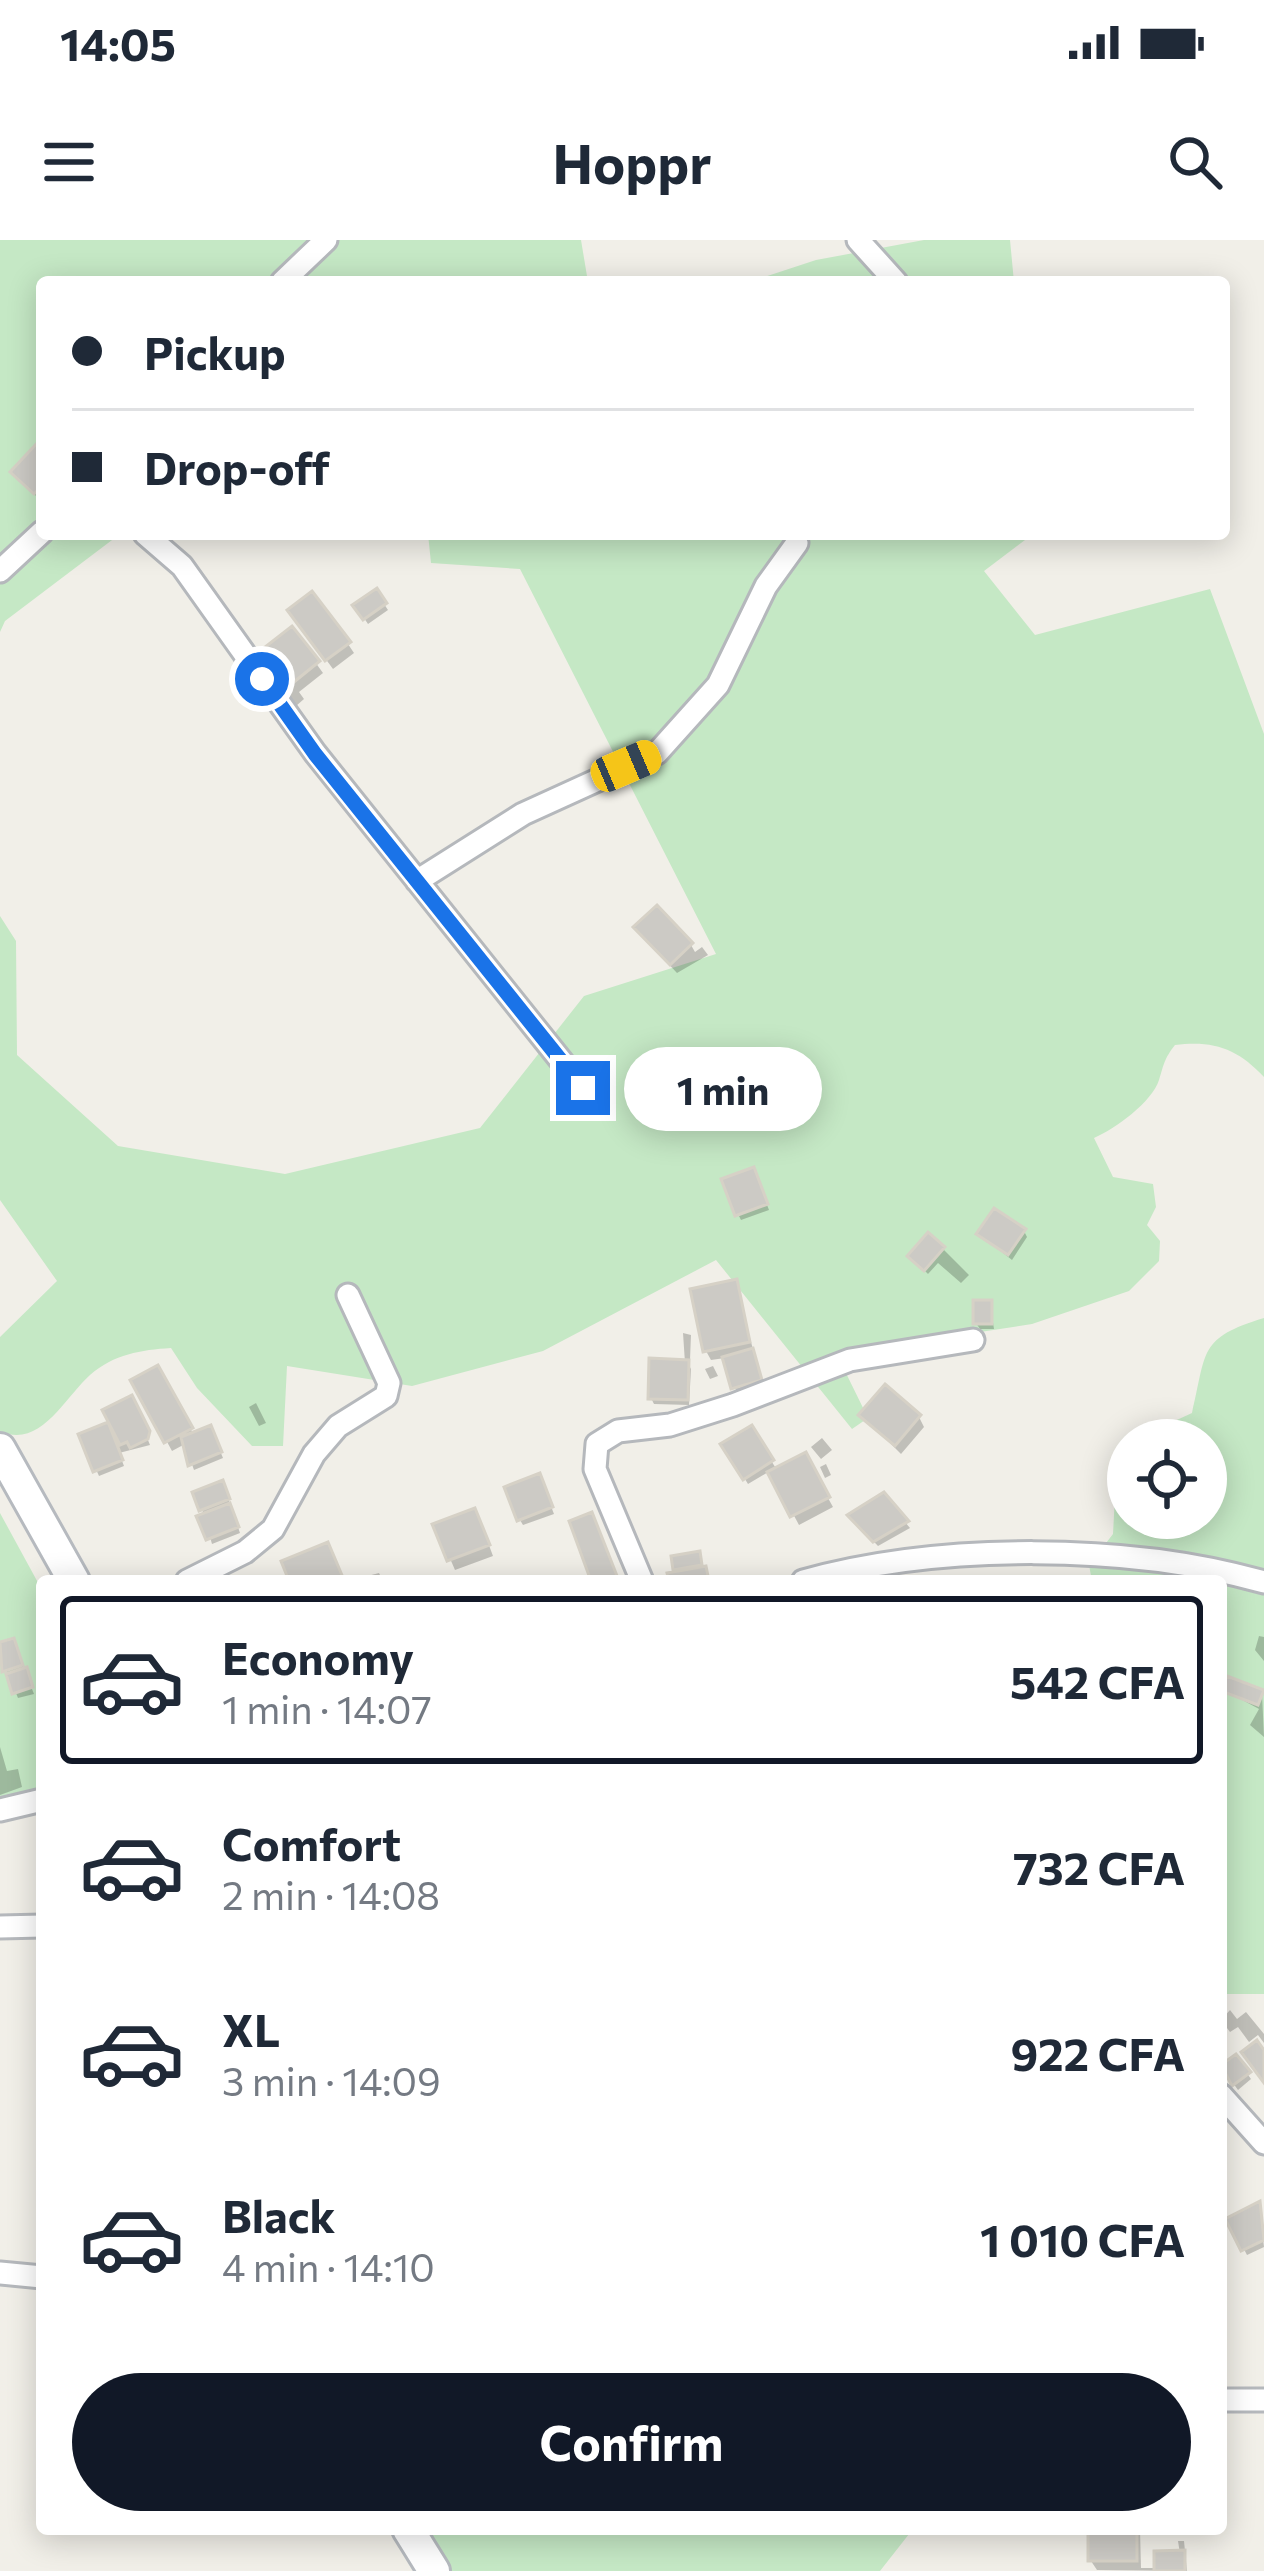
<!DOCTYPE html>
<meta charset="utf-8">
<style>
:root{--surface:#fff;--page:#f2f2f3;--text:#1f2937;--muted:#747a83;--line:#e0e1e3;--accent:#111827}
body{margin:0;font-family:Commissioner,sans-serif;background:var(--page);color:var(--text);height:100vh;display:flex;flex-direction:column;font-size:45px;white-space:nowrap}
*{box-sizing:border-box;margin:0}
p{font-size:39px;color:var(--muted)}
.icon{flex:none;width:66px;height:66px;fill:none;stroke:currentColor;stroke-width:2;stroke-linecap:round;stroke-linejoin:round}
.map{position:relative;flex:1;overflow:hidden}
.panel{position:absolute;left:36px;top:1335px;width:1191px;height:960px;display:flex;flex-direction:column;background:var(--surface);border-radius:12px;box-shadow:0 6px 30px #0003}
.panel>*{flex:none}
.top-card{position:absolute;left:36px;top:36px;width:1194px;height:264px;border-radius:12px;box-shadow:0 6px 30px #0003;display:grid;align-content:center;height:264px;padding:0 36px;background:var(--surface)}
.fabs{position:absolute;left:1107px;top:1179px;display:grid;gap:24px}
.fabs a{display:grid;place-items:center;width:120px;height:120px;border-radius:50%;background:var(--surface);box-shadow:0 6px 30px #0003;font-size:60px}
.end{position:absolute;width:54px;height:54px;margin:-27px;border:15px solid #1a73e8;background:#fff;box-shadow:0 0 0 6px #fff}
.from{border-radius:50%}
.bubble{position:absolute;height:84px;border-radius:42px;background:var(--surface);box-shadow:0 6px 30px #0003;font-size:39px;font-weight:700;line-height:84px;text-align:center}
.car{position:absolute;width:36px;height:72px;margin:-36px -18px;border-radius:15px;box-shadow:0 0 9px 3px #0007;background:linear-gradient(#f5c518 24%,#345 0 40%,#f5c518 0 76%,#345 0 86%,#f5c518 0)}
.top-card b{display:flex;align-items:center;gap:42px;height:114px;font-size:45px}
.top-card b+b{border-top:3px solid var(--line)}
.top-card i{width:30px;height:30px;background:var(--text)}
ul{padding:21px 0 0;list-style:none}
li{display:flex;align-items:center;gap:36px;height:168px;margin:0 24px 18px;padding:0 12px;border:6px solid transparent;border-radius:12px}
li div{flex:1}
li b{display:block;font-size:45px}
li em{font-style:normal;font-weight:700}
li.on{border-color:var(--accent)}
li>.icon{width:108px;height:108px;stroke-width:1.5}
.cta{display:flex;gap:24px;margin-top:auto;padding:24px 36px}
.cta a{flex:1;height:138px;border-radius:72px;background:var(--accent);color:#fff;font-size:48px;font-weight:700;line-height:138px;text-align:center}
.status{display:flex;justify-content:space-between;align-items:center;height:84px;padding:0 60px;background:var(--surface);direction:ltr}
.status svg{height:33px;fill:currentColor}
header{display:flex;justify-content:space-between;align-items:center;height:156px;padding:0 36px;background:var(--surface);font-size:54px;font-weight:700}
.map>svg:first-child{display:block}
.green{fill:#c5e8c5}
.shadow{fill:#0003}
.building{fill:#cccac5;stroke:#d6d1c6;stroke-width:3}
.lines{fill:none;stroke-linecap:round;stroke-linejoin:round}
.street-casing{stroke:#b5b8bc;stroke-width:27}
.secondary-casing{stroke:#b6babf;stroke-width:36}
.street{stroke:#fff;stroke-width:21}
.secondary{stroke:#fff;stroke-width:30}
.route{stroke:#1a73e8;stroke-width:15}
</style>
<div class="status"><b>14:05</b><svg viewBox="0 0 49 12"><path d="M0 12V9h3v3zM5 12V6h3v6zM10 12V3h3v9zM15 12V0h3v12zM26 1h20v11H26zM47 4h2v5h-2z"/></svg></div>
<header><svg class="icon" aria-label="menu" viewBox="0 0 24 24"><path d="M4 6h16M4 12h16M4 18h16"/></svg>Hoppr<svg class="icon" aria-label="search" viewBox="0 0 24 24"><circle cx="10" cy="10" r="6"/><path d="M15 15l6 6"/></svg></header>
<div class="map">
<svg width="1264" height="2331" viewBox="0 0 1264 2331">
<rect width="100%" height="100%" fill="#f1efe8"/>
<!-- green -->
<path class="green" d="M0,0h581l7,42h-546v252h78l-115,87 -5,11z
M924,0h86l4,42h-265l67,-22z
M428,294h605l-49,37 51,64 175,-46 54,145v343c-26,-28 -50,-37 -89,-32 -11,14 -11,19 -16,35 -7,22 -44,49 -65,58l19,39 40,7 3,23 -9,18 13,16 -1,20 -30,30 -97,33 -111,17 -27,23 -54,-3 28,57 -16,11 -136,-169 -173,91 -131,35 -125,-20 -4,80h-31l-55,-58 -26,-40c-30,2 -57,6 -81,27 -24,21 -50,75 -90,56v-94l57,-56 -57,-81v-284l16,25 1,114 101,91 167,28 195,-46 104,-132 132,-42 -196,-385 -89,-6z
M1264,1078v676h-43v-413h-129l-3,-16 24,-31 4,-76 11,-13v73h78v-78h-73l59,-27c15,-62 6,-75 72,-95z
M0,1273l42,77v201l-42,10z
M404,2289h509l-33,42h-458z"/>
<!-- shadow -->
<path class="shadow" d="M39,205l3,50 -4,3 -24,-25z
M376,352l12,18 -20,14 -12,-18z
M297,380l51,24 6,9 -21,16z
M292,390l31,43 -24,19 5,7 -8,7 -30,-41z
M643,697l48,8 4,7 7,-5 6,8 -31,18z
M756,936l13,34 -28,10 -3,-6z
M1024,991l3,6 -15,23 -33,-26z
M942,1008l27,27 -8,8 -23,-20 -10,11 -17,-17z
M735,1043l28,103 -26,7 -12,-35 -14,2 -5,-9z
M990,1063l4,26h-14l-4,-6z
M683,1093l8,2 -1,25h-4l5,9 -2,36 -35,-1 -3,-6 34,-35z
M713,1126l5,10 -8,3 -5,-10z
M157,1129l37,66 19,-1 10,24 -29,12 -9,-26 -13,7 -38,-70z
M131,1159l19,46 -31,8 5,13 -25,10 -18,-40 31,-13z
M256,1163l10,20 -7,3 -10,-19z
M862,1175l57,2 5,10 -23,27z
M751,1189l26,41 36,1 20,36 -34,18 -29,-54 -22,13 -24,-39z
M822,1198l10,12 -11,9 -10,-12z
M826,1224l5,11 -6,3 -5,-11z
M542,1243l12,31 -31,11 -3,-5z
M225,1249l15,44 -28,11 -10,-35z
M883,1256l27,32 -32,18 -24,-25z
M480,1281l13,35 -38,14 -19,-44z
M379,1333l4,8h-23v-3z
M1259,1396l5,1v24l-9,-11z
M13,1401l21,53 -16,4 -18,-43v-10z
M1224,1450l38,3 2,44 -14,-12 9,-16z
M0,1507l7,24 11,-2 4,18 -22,8z
M1230,1770l7,9 9,-7 18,22v9l-6,-8 -9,7 -11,-15 -8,5 -9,-12z
M1236,1818l15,21 -13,11 -16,-22z
M1259,1965l5,42 -17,8 -18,-35z
M1091,2289h49l1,39h16l23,-14 -2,-13h6l3,30 -90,-1 -6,-9z"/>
<!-- building -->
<path class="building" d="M39,201l3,45 -8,8 -24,-22z
M377,348l10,15 -24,17 -11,-15z
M312,351l39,51 -26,19 -38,-51z
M292,386l28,35 -36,29 -28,-36z
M657,665l36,38 -23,22 -37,-38z
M754,927l14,37 -33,12 -14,-37z
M994,968l32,21 -18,26 -32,-21z
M928,992l17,15 -21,24 -17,-15z
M737,1039l13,63 -47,10 -13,-63z
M973,1060h19v24h-19z
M753,1108l9,32 -31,9 -9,-32z
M649,1118l40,2 -1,40 -40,-1z
M158,1125l35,63 -29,15 -34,-63z
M885,1144l36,31 -26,31 -37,-31z
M132,1155l18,36 -2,8 -18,9 -3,-6 -7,3 -18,-35z
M108,1182l15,38 -30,12 -15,-38z
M211,1185l11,27 -34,14 -7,-29z
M752,1185l22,35 -31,20 -23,-36z
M806,1212l24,45 -40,20 -23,-45z
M540,1233l13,34 -36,14 -13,-34z
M223,1240l7,19 -31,12 -7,-19z
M884,1252l25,29 -36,21 -26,-27z
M230,1263l9,24 -33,13 -10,-24z
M475,1268l15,37 -43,16 -15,-37z
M592,1272l27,69h-28l-22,-60z
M328,1302l16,38 -55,1 -8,-20z
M700,1311l2,14 -29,5 -2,-14z
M706,1326l3,15h-40l-2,-8z
M14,1398l9,27 -21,7 -2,-30z
M27,1427l6,20 -21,7 -6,-20z
M1227,1436l37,14 -6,15 -37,-14z
M1257,1800l7,10v33l-23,-31z
M1236,1814l15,18 -19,14 -11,-21z
M1260,1961l4,39 -23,11 -16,-32z
M1088,2289h49v32h-49z
M1185,2310v21h-31v-20z"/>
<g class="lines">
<defs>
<path id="street" d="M858,0l38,42
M282,42l44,-42
M145,294l37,32 133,187 268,335
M0,331l42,-39
M417,641l106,-67 134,-61 61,-68 48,-99 31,-43
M187,1341l58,-29 28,-23 41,-75 24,-28 48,-30 3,-13 -41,-88
M642,1341l-47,-112 2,-25 21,-13 52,-6 63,-20 117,-45 123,-20
M803,1341c136,-38 325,-38 461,1
M0,1570l42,-10
M0,1687l42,-1
M1221,1855l43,48
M0,2033l42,4
M1221,2160h43"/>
<path id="secondary" d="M0,1209l74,132
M408,2289l26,42"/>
</defs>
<!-- street casing -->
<use href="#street" class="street-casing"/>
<!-- secondary casing -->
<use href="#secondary" class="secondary-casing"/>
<!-- street -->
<use href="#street" class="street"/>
<!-- secondary -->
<use href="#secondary" class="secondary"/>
</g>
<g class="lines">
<!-- route -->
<path class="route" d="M262,439l53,75 268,334"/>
</g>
</svg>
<div class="fabs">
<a><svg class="icon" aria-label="locate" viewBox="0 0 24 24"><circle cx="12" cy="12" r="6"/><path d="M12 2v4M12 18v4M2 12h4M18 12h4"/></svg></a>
</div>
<i class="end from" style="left:262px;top:439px"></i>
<i class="end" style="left:583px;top:848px"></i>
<div class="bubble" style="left:624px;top:807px;width:198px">1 min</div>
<i class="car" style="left:626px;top:526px;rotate:67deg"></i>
<div class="top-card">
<b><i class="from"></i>Pickup</b>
<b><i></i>Drop-off</b>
</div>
<section class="panel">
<ul>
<li class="on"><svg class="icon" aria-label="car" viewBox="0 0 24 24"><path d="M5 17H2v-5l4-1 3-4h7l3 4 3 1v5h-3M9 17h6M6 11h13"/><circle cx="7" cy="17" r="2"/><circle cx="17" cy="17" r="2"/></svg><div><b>Economy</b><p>1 min · 14:07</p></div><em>542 CFA</em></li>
<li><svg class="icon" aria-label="car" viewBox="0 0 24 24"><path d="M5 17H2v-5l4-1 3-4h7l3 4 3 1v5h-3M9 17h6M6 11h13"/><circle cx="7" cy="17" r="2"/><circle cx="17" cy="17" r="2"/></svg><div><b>Comfort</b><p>2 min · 14:08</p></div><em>732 CFA</em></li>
<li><svg class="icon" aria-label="car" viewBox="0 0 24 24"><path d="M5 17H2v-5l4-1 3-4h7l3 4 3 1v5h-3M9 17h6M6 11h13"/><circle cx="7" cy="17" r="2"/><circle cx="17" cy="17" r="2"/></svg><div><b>XL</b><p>3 min · 14:09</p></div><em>922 CFA</em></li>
<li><svg class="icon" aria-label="car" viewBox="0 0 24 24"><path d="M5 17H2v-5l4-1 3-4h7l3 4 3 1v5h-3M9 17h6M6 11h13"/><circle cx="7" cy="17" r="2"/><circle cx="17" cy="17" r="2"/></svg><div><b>Black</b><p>4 min · 14:10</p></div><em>1 010 CFA</em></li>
</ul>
<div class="cta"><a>Confirm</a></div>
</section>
</div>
